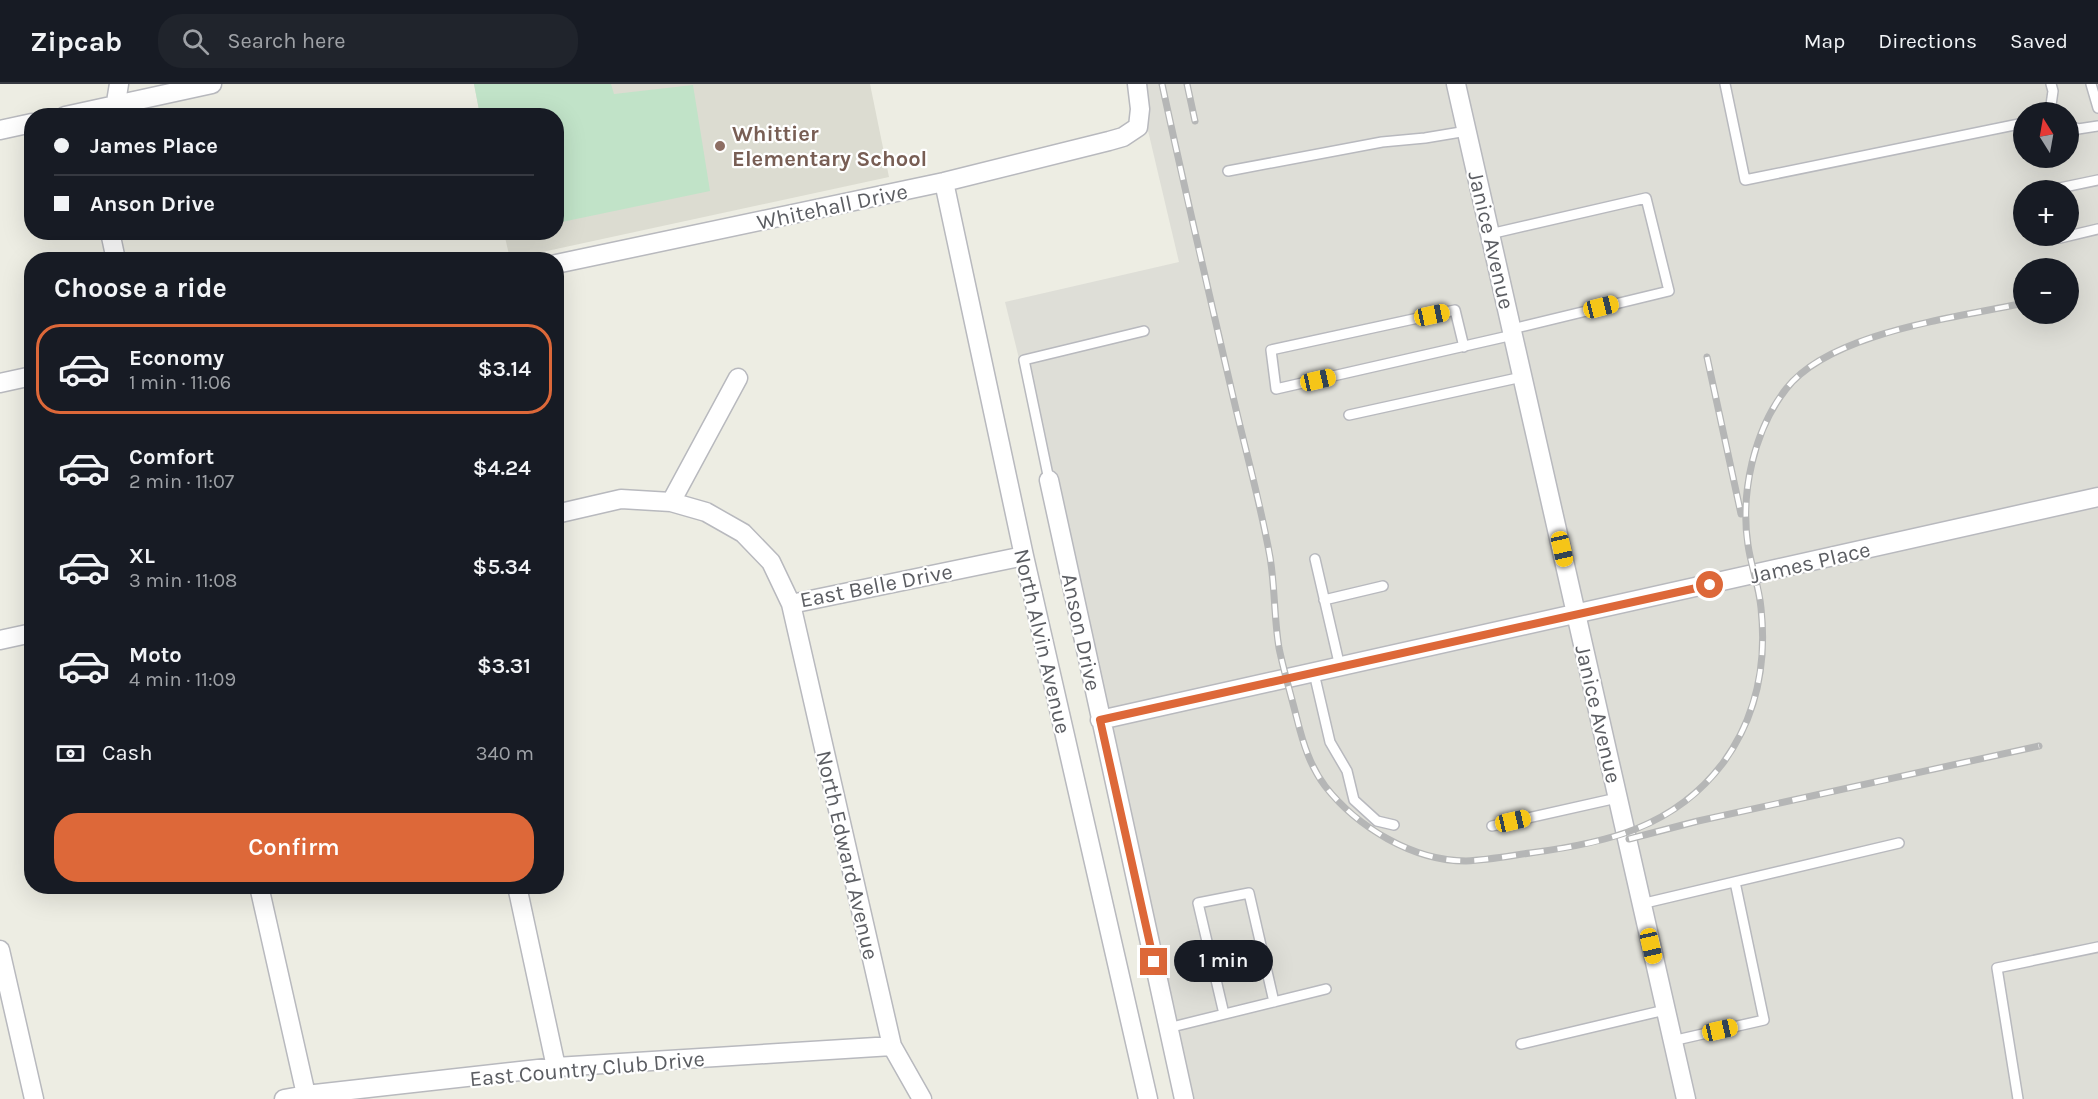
<!DOCTYPE html>
<meta charset="utf-8">
<style>
:root{--surface:#171b24;--page:#20242c;--text:#f1f3f6;--muted:#9ea1a6;--line:#363941;--accent:#dd6839}
body{margin:0;font-family:Karla,sans-serif;background:var(--page);color:var(--text);height:100vh;display:flex;flex-direction:column;font-size:22px;white-space:nowrap}
*{box-sizing:border-box;margin:0}
p{font-size:20px;color:var(--muted)}
.icon{flex:none;width:33px;height:33px;fill:none;stroke:currentColor;stroke-width:2;stroke-linecap:round;stroke-linejoin:round}
.map{position:relative;flex:1;overflow:hidden}
.side{position:absolute;left:24px;top:168px;width:540px;height:642px;display:flex;flex-direction:column;background:var(--surface);border-radius:24px;box-shadow:0 6px 24px #0002}
.side>*{flex:none}
.top-card{position:absolute;left:24px;top:24px;width:540px;height:132px;border-radius:24px;box-shadow:0 6px 24px #0002;display:grid;align-content:center;height:132px;padding:0 30px;background:var(--surface)}
.needle{width:39px;rotate:349deg}
.buttons{position:absolute;left:2013px;top:18px;display:grid;gap:12px}
.buttons a{display:grid;place-items:center;width:66px;height:66px;border-radius:50%;background:var(--surface);box-shadow:0 6px 24px #0002;font-size:30px}
.end{position:absolute;width:27px;height:27px;margin:-14px;border:8px solid #dd6839;background:#fff;box-shadow:0 0 0 3px #fff}
.from{border-radius:50%}
.bubble{position:absolute;height:42px;border-radius:21px;background:var(--surface);box-shadow:0 6px 24px #0002;font-size:20px;font-weight:600;line-height:42px;text-align:center}
.car{position:absolute;width:18px;height:36px;margin:-18px -9px;border-radius:8px;box-shadow:0 0 4px 2px #0007;background:linear-gradient(#f5c518 24%,#345 0 40%,#f5c518 0 76%,#345 0 86%,#f5c518 0)}
.top-card b{display:flex;align-items:center;gap:21px;height:57px;font-size:22px}
.top-card b+b{border-top:2px solid var(--line)}
.top-card i{width:15px;height:15px;background:var(--text)}
ul{padding:0;list-style:none}
li{display:flex;align-items:center;gap:18px;height:90px;margin:0 12px 9px;padding:0 18px;border:3px solid transparent;border-radius:24px}
li div{flex:1}
li b{display:block;font-size:22px}
li em{font-style:normal;font-weight:600}
li.current{border-color:var(--accent)}
li>.icon{width:54px;height:54px;stroke-width:1.5}
h2{padding:0 30px;font-size:27px;line-height:72px}
.pay{display:flex;align-items:center;gap:15px;height:66px;padding:0 30px;font-size:22px}
.pay p{margin-inline-start:auto}
.primary-button{display:flex;gap:12px;margin-top:auto;padding:12px 30px}
.primary-button a{flex:1;height:69px;border-radius:24px;background:var(--accent);color:#fff;font-size:24px;font-weight:600;line-height:69px;text-align:center}
header{display:flex;align-items:center;gap:36px;box-sizing:border-box;height:84px;padding:0 30px;background:var(--surface);border-bottom:2px solid var(--line)}
header strong{font-size:28px}
nav{display:flex;gap:33px;margin-inline-start:auto;font-size:21px}
.search{width:420px;height:54px;background:var(--page);display:flex;align-items:center;gap:15px;box-sizing:border-box;padding:0 21px;border-radius:24px;color:var(--muted);font-size:22px}
.map>svg:first-child{display:block}
.industrial{fill:#deded7;fill-rule:evenodd}
.education{fill:#dcdcd1}
.green{fill:#c1e3c8}
.lines{fill:none;stroke-linecap:round;stroke-linejoin:round}
.service-casing{stroke:#b8b9be;stroke-width:12}
.minor-casing{stroke:#b8b9be;stroke-width:21}
.service{stroke:#fff;stroke-width:9}
.minor{stroke:#fff;stroke-width:18}
.rail-casing{stroke:#b5b6b6;stroke-width:7}
.rail{stroke:#fff;stroke-width:4.5;stroke-dasharray:14;stroke-linecap:butt}
.route{stroke:#dd6839;stroke-width:8}
.education-dot{fill:#8d6e63;stroke:#fff;stroke-width:2}
.labels{text-anchor:middle;stroke-width:4.5;stroke-linejoin:round;paint-order:stroke}
.education-label{font-size:22px;font-weight:bold;fill:#785e54;stroke:#fff;text-anchor:start}
.street-label{font-size:22px;fill:#5b5d62;stroke:#fff}
</style>
<header>
<strong>Zipcab</strong>
<div class="search"><svg class="icon" aria-label="search" viewBox="0 0 24 24"><circle cx="10" cy="10" r="6"/><path d="M15 15l6 6"/></svg>Search here</div>
<nav><a>Map</a><a>Directions</a><a>Saved</a></nav>
</header>
<div class="map">
<svg width="2098" height="1015" viewBox="0 0 2098 1015">
<rect width="100%" height="100%" fill="#edede3"/>
<!-- industrial -->
<path class="industrial" d="M1137,0h961v1015h-914l-135,-619 -44,-178 174,-40zM2024,28h44v46h-44zM2024,106h44v46h-44zM2024,184h44v46h-44z"/>
<!-- education -->
<path class="education" d="M474,0h396l19,93 -379,82 -6,-26 52,-1v-116l-76,-1z"/>
<!-- green -->
<path class="green" d="M474,0h137l3,10 79,-9 17,106 -153,32 -1,-107 -76,-1z"/>
<g class="lines">
<defs>
<path id="service" d="M1725,0l20,96 279,-57
M2091,0l7,24
M2050,28l3,-21 -2,-7
M2068,41l10,4 20,-3
M1228,87l154,-29 43,-4 42,-7
M2050,106l48,-10
M1490,150l156,-36 23,93 -157,38
M2060,152v2l38,-9
M1464,263l-9,-37 -184,40 5,39 237,-54
M1349,331l173,-38
M1049,396l-25,-120 120,-29
M1315,475l25,108
M1324,516l59,-14
M1314,589l16,69 17,29 7,29 23,21 17,4
M1492,742l125,-28
M1641,820l258,-61
M1224,930l-26,-111 51,-10 25,109
M1168,944l158,-39
M1672,957l92,-21 -29,-138
M1521,960l144,-34
M2018,1015l-21,-131 101,-21"/>
<path id="minor" d="M1456,0l230,1015
M114,30l5,-30
M65,32l147,-32
M0,46l32,-7
M944,98l80,374 124,543
M110,148l6,28
M556,180l388,-82 165,-41 14,-4 15,-10 2,-18 -3,-25
M0,299l32,-7
M1049,396l135,619
M671,418l67,-124
M556,430l65,-15 50,3 35,10 37,21 28,29 20,42 233,-48
M791,520l101,442 30,53
M0,556l32,-7
M1100,636l998,-223
M259,802l48,213
M517,802l39,181
M0,866l34,149
M284,1015l22,-4 250,-28 336,-21"/>
</defs>
<!-- service casing -->
<use href="#service" class="service-casing"/>
<!-- minor casing -->
<use href="#minor" class="minor-casing"/>
<!-- service -->
<use href="#service" class="service"/>
<!-- minor -->
<use href="#minor" class="minor"/>
<defs>
<path id="rail" d="M1162,0c23,107 48,214 73,321 12,51 26,101 35,152 5,30 4,61 9,91 5,24 12,47 18,71 6,24 13,47 28,67 32,41 88,75 141,75 22,-1 43,-5 64,-8 76,-10 144,-25 193,-90 33,-45 44,-99 38,-155 -2,-22 -10,-42 -13,-63 -8,-52 6,-115 38,-156 44,-57 170,-71 238,-86
M1187,0l8,37
M1707,273l34,157
M1629,755l69,-18 341,-75"/>
</defs>
<!-- rail casing -->
<use href="#rail" class="rail-casing"/>
<!-- rail -->
<use href="#rail" class="rail"/>
</g>
<g class="lines">
<!-- route -->
<path class="route" d="M1154,878l-54,-242 610,-135"/>
</g>
<!-- markers -->
<circle class="education-dot" cx="720" cy="62" r="6"/>
<g class="labels">
<!-- education labels -->
<g class="education-label">
<text x="732" y="57">Whittier<tspan x="732" dy="25">Elementary School</tspan></text>
</g>
<!-- street labels -->
<g class="street-label">
<text transform="translate(832 122) rotate(-12)" y="8">Whitehall Drive</text>
<text transform="translate(1492 156) rotate(77)" y="8">Janice Avenue</text>
<text transform="translate(1810 478) rotate(-13)" y="8">James Place</text>
<text transform="translate(876 501) rotate(-11)" y="8">East Belle Drive</text>
<text transform="translate(1082 548) rotate(78)" y="8">Anson Drive</text>
<text transform="translate(1043 557) rotate(77)" y="8">North Alvin Avenue</text>
<text transform="translate(1599 630) rotate(77)" y="8">Janice Avenue</text>
<text transform="translate(848 771) rotate(77)" y="8">North Edward Avenue</text>
<text transform="translate(587 984) rotate(-5)" y="8">East Country Club Drive</text>
</g>
</g>
</svg>
<div class="buttons">
<a><svg class="needle" viewBox="-14 -14 28 28"><path d="M0-13l5 13h-10z" fill="#e53935"/><path d="M0 13l5-13h-10z" fill="#9ea1a6"/></svg></a>
<a>+</a>
<a>−</a>
</div>
<i class="end from" style="left:1710px;top:501px"></i>
<i class="end" style="left:1154px;top:878px"></i>
<div class="bubble" style="left:1174px;top:856px;width:99px">1 min</div>
<i class="car" style="left:1601px;top:223px;rotate:76deg"></i>
<i class="car" style="left:1432px;top:231px;rotate:78deg"></i>
<i class="car" style="left:1318px;top:296px;rotate:77deg"></i>
<i class="car" style="left:1562px;top:465px;rotate:167deg"></i>
<i class="car" style="left:1513px;top:737px;rotate:77deg"></i>
<i class="car" style="left:1651px;top:862px;rotate:167deg"></i>
<i class="car" style="left:1720px;top:946px;rotate:77deg"></i>
<div class="top-card">
<b><i class="from"></i>James Place</b>
<b><i></i>Anson Drive</b>
</div>
<section class="side">
<h2>Choose a ride</h2>
<ul>
<li class="current"><svg class="icon" aria-label="car" viewBox="0 0 24 24"><path d="M5 17H2v-5l4-1 3-4h7l3 4 3 1v5h-3M9 17h6M6 11h13"/><circle cx="7" cy="17" r="2"/><circle cx="17" cy="17" r="2"/></svg><div><b>Economy</b><p>1 min · 11:06</p></div><em>$3.14</em></li>
<li><svg class="icon" aria-label="car" viewBox="0 0 24 24"><path d="M5 17H2v-5l4-1 3-4h7l3 4 3 1v5h-3M9 17h6M6 11h13"/><circle cx="7" cy="17" r="2"/><circle cx="17" cy="17" r="2"/></svg><div><b>Comfort</b><p>2 min · 11:07</p></div><em>$4.24</em></li>
<li><svg class="icon" aria-label="car" viewBox="0 0 24 24"><path d="M5 17H2v-5l4-1 3-4h7l3 4 3 1v5h-3M9 17h6M6 11h13"/><circle cx="7" cy="17" r="2"/><circle cx="17" cy="17" r="2"/></svg><div><b>XL</b><p>3 min · 11:08</p></div><em>$5.34</em></li>
<li><svg class="icon" aria-label="car" viewBox="0 0 24 24"><path d="M5 17H2v-5l4-1 3-4h7l3 4 3 1v5h-3M9 17h6M6 11h13"/><circle cx="7" cy="17" r="2"/><circle cx="17" cy="17" r="2"/></svg><div><b>Moto</b><p>4 min · 11:09</p></div><em>$3.31</em></li>
</ul>
<div class="pay"><svg class="icon" aria-label="cash" viewBox="0 0 24 24"><path d="M3 7h18v10H3z"/><circle cx="12" cy="12" r="2"/></svg>Cash<p>340 m</p></div>
<div class="primary-button"><a>Confirm</a></div>
</section>
</div>
